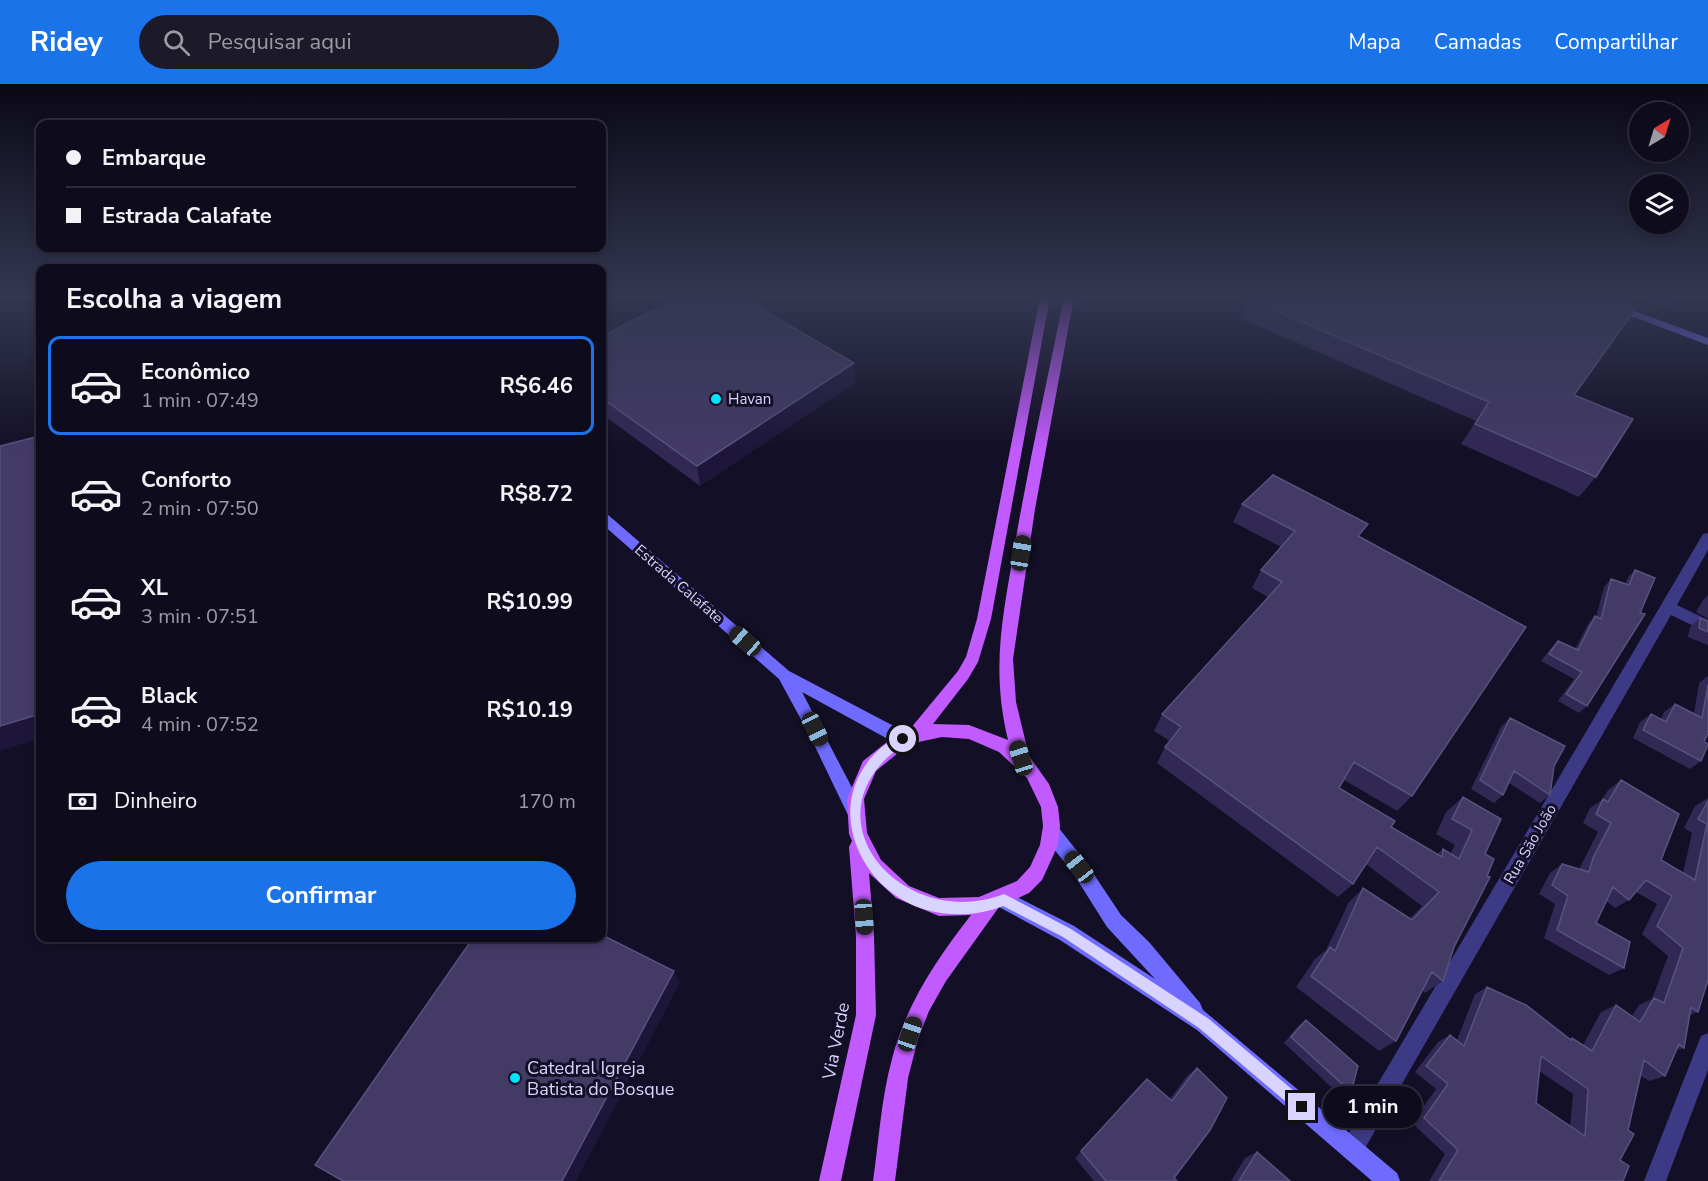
<!DOCTYPE html>
<html lang="pt">
<meta charset="utf-8">
<style>
:root{--surface:#0e0b1c;--page:#1c1929;--text:#f1f3f6;--muted:#9b9ba3;--line:#2e2b3b;--accent:#1a73e8}
body{margin:0;font-family:"Nunito Sans",sans-serif;background:var(--page);color:var(--text);height:100vh;display:flex;flex-direction:column;font-size:22px;white-space:nowrap}
*{box-sizing:border-box;margin:0}
p{font-size:20px;color:var(--muted)}
.icon{flex:none;width:33px;height:33px;fill:none;stroke:currentColor;stroke-width:2;stroke-linecap:round;stroke-linejoin:round}
.map{position:relative;flex:1;overflow:hidden}
.details{position:absolute;left:36px;top:180px;width:570px;height:678px;display:flex;flex-direction:column;background:var(--surface);border-radius:12px;box-shadow:0 3px 9px #0003,0 0 0 2px var(--line)}
.details>*{flex:none}
.hud{position:absolute;left:36px;top:36px;width:570px;height:132px;border-radius:12px;box-shadow:0 3px 9px #0003,0 0 0 2px var(--line);display:grid;align-content:center;height:132px;padding:0 30px;background:var(--surface)}
.needle{width:39px;rotate:38deg}
.tools{position:absolute;left:1629px;top:18px;display:grid;gap:12px}
.tools a{display:grid;place-items:center;width:60px;height:60px;border-radius:50%;background:var(--surface);box-shadow:0 3px 9px #0003,0 0 0 2px var(--line);font-size:30px}
.end{position:absolute;width:27px;height:27px;margin:-14px;border:8px solid #d9d4ff;background:#111;box-shadow:0 0 0 3px #111}
.from{border-radius:50%}
.bubble{position:absolute;height:42px;border-radius:21px;background:var(--surface);box-shadow:0 3px 9px #0003,0 0 0 2px var(--line);font-size:20px;font-weight:700;line-height:42px;text-align:center}
.car{position:absolute;width:18px;height:36px;margin:-18px -9px;border-radius:8px;box-shadow:0 0 4px 2px #0007;background:linear-gradient(#222 24%,#8ab4d8 0 40%,#222 0 76%,#8ab4d8 0 86%,#222 0)}
.hud b{display:flex;align-items:center;gap:21px;height:57px;font-size:22px}
.hud b+b{border-top:2px solid var(--line)}
.hud i{width:15px;height:15px;background:var(--text)}
ul{padding:0;list-style:none}
li{display:flex;align-items:center;gap:18px;height:99px;margin:0 12px 9px;padding:0 18px;border:3px solid transparent;border-radius:12px}
li div{flex:1}
li b{display:block;font-size:22px}
li em{font-style:normal;font-weight:700}
li.current{border-color:var(--accent)}
li>.icon{width:54px;height:54px;stroke-width:1.5}
h2{padding:0 30px;font-size:27px;line-height:72px}
.pay{display:flex;align-items:center;gap:15px;height:66px;padding:0 30px;font-size:22px}
.pay p{margin-inline-start:auto}
.button{display:flex;gap:12px;margin-top:auto;padding:12px 30px}
.button a{flex:1;height:69px;border-radius:36px;background:var(--accent);color:#fff;font-size:24px;font-weight:700;line-height:69px;text-align:center}
header{display:flex;align-items:center;gap:36px;box-sizing:border-box;height:84px;padding:0 30px;background:var(--accent);color:#fff}
header strong{font-size:28px}
nav{display:flex;gap:33px;margin-inline-start:auto;font-size:21px}
.search{width:420px;height:54px;background:var(--page);display:flex;align-items:center;gap:15px;box-sizing:border-box;padding:0 21px;border-radius:33px;color:var(--muted);font-size:22px}
.map>svg:first-child{display:block}
.lines{fill:none;stroke-linecap:round;stroke-linejoin:round}
.street{fill:#3d3a85;fill-rule:evenodd}
.secondary{fill:#6f6bff;fill-rule:evenodd}
.primary{fill:#c25bff;fill-rule:evenodd}
.wall{fill:#312854;fill-rule:evenodd}
.shaded-wall{fill:#1d163a}
.building{fill:#433a66;stroke:#5a527e;stroke-width:1.5;fill-rule:evenodd}
.route{fill:#d9d4ff}
.poi-dot{fill:#00e5ff;stroke:#130f26;stroke-width:2}
.labels{text-anchor:middle;stroke-width:6;stroke-linejoin:round;paint-order:stroke}
.poi-label{font-size:15px;fill:#d9d4ff;stroke:#130f26;text-anchor:start}
.street-label{font-size:15px;fill:#d9d4ff;stroke:#130f26}
.near-street-label{font-size:18px;fill:#d9d4ff;stroke:#130f26}
.near-poi-label{font-size:18px;fill:#d9d4ff;stroke:#130f26;text-anchor:start}
</style>
<header>
<strong>Ridey</strong>
<div class="search"><svg class="icon" aria-label="search" viewBox="0 0 24 24"><circle cx="10" cy="10" r="6"/><path d="M15 15l6 6"/></svg>Pesquisar aqui</div>
<nav><a>Mapa</a><a>Camadas</a><a>Compartilhar</a></nav>
</header>
<div class="map">
<svg width="1708" height="1097" viewBox="0 0 1708 1097">
<rect width="100%" height="100%" fill="#130f26"/>
<g class="lines">
<!-- street -->
<path class="street" d="M1708,449v17l-31,55 31,15v13l-37,-18 -311,542 -8,3 -8,-3 -3,-8 3,-8 359,-607z
M1708,949v37l-42,111h-22l57,-145z"/>
<!-- secondary -->
<path class="secondary" d="M1581,213h15l112,41v7z
M602,428l5,2 182,157 120,63 2,5 -2,5 -6,2 -6,-2 -95,-52 58,111 3,6 -3,6 -6,2 -6,-2 -39,-81 -30,-55 -177,-155z
M1052,741l6,2 27,34 36,54 28,27 51,61 3,7 194,163 3,8h-28l-175,-151 -137,-90 -63,-34 -2,-6 2,-6 7,-3 7,3 63,32 81,53 -48,-52 -34,-54 -27,-34 -3,-6 3,-6z"/>
<!-- primary -->
<path class="primary" d="M1040,213h10l-59,322 -13,43 -10,17 -35,45 36,1 39,15c-18,-75 -4,-128 8,-202 14,-81 32,-161 48,-241h10l-39,212 -22,150 3,43 13,54 20,28 9,23 2,19 -2,19 -16,35 -13,13 -30,14 -53,74 -17,30 -11,28 -10,39 -13,103h-22c6,-41 8,-82 19,-122 14,-55 45,-100 79,-144l-32,1 -43,-18 -27,-25 5,63 2,79 -35,166h-22l37,-166v-79l-7,-89 3,-6 -3,-7 -2,-35 16,-38 34,-27 13,-5 48,-58 8,-14 11,-38zM942,653l27,2 30,13 28,26 14,29 2,19 -3,19 -10,22 -13,14 -38,16 -40,1 -30,-12 -28,-26 -14,-27 -3,-34 12,-28 33,-27z"/>
</g>
<!-- wall -->
<path class="wall" d="M1645,213h29l-7,10 -23,-8z
M1248,215l326,96 22,82 -17,20 -118,-53 15,-23 -236,-103z
M602,252l252,47 -154,103 -98,-72z
M1242,420l118,33 52,259 -15,15 -53,-31 -5,8 52,39 46,27 6,-5 7,5 5,-9 -19,-11 10,-22 17,-15 22,57 -42,127 -18,12 -3,-3 -26,51 -17,10 -83,-64 19,-28 11,-9 23,-48 14,-14 47,30 12,-12 -56,-42 -13,20 -15,13 -181,-134 8,-16 5,-6 -16,-10 8,-17 106,-117 -16,-9 9,-18 20,-23 -48,-25z
M1635,486l-48,136 -8,7 -21,-12 16,-22 -33,-18 10,-13 7,-7 17,8 13,-25 7,-8 1,1 8,-30 7,-8 14,5 3,-7z
M1708,511v24l-12,-7 7,-12z
M1700,534l8,3v24l-20,-8 2,-10z
M1708,592v57l-4,9 -3,19 -11,8 -57,-31 7,-16 11,-8 10,5 3,-7 11,-8 19,9 5,-30z
M1510,634l44,48 -4,29 -10,8 -31,-20 -6,12 -9,8 -23,-14 30,-62z
M1621,696l40,80 22,13 9,-40 -8,-5 11,-22 13,-8v182l-10,32 -9,3 -5,33 -8,2 -11,26 -16,5 -8,-5 -21,84 3,21h-194l16,-27 -33,-31 24,-34 -21,-17 23,-30 12,-7 7,5 18,-46 12,-7 83,52 2,-1 11,7 18,-33 15,-7 16,11 7,-11 13,-6 16,-43 -26,-22 15,-30 -21,-12 -7,8 -14,8 -9,-7 -10,22 28,45 -15,7 -65,-37 11,-34 -16,-10 11,-21 12,-9 17,5 19,-37 -15,-9 7,-15 12,-8 6,-10zM1539,987l34,23 -3,32 -34,-23z
M1306,936l45,72 -9,5 -58,-54 14,-17z
M1197,984l-23,110 3,3h-83l-19,-23 63,-71 9,-8 23,20 17,-23z
M1257,1068l33,29h-59l14,-23z"/>
<!-- shaded-wall -->
<path class="shaded-wall" d="M854,279v20l-154,103 -3,-20z
M40,630v24l-40,13v-25z
M674,887l6,12 -104,198h-14z"/>
<!-- building -->
<path class="building" d="M679,213h62l113,66 -157,103 -95,-68v-62z
M1250,213h359l28,10 -63,88 59,24 -37,58 -121,-53 14,-22 -241,-103z
M40,352v278l-40,12v-280z
M1273,391l95,49 -10,12 168,91 -114,169 -58,-34 -15,26 56,33 -4,6 51,30 1,-8 16,10 13,-29 -20,-11 11,-22 38,22 -16,35 9,5 -7,17 3,1 -36,70 -11,34 -11,-9 -36,69 -85,-65 19,-29 5,4 28,-63 49,32 27,-28 -62,-45 -24,37 -188,-137 16,-20 -19,-13 120,-132 -21,-12 34,-39 -53,-27z
M1635,486l20,8 -15,35 5,1 -58,92 -21,-12 16,-22 -33,-18 9,-13 20,9 17,-34 6,3 10,-40 18,6z
M1700,534l8,3v11l-9,-4z
M1708,601v48l-4,9 4,2v1l-7,16 -58,-31 8,-16 15,8 9,-18 27,14z
M1510,634l55,28 -11,20 -4,29 -36,-24 -11,24 -23,-15z
M1621,696l58,34 -18,46 34,20 12,-56 -9,-5 10,-18v179l-10,32 -7,-5 -7,41 -5,-4 -14,32 -21,-16 -16,70 6,4 -14,26 9,6 -6,15h-184l19,-31 -34,-32 24,-34 -22,-18 24,-31 14,11 23,-59 39,18 45,35 1,-2 20,13 24,-46 24,17 14,-24 10,5 19,-55 -26,-22 15,-30 -26,-16 -17,20 -16,-13 -17,36 34,19 -6,26 -67,-38 11,-34 -16,-11 10,-21 27,8 4,-14 18,-35 -15,-9 7,-15 5,3zM1541,972l47,33 -3,47 -49,-33z
M602,851l72,36 -112,210h-219l-28,-16 158,-227h129z
M1306,936l52,46 -7,26 -60,-55z
M1197,984l30,30 -17,32 -36,48 3,3h-71l-25,-30 66,-72 25,22z
M1257,1068l33,29h-51z"/>
<!-- sky -->
<linearGradient id="sky" x2="0" y2="1"><stop stop-color="#0a0815"/><stop offset="0.58" stop-color="#333752"/><stop offset="1" stop-color="#333752" stop-opacity="0"/></linearGradient>
<rect width="1708" height="366" fill="url(#sky)"/>
<!-- route -->
<path class="route" d="M903,651l3,1v7c-107,70 -6,191 98,151l67,35 138,90 98,83v10h-9l-99,-84 -136,-91 -60,-31c-25,10 -54,11 -80,3 -55,-17 -91,-83 -63,-135 9,-17 24,-32 43,-39z"/>
<!-- markers -->
<g class="poi-dot">
<circle cx="716" cy="315" r="6"/>
<circle cx="515" cy="994" r="6"/>
</g>
<g class="labels">
<!-- poi labels -->
<g class="poi-label">
<text x="728" y="320">Havan</text>
</g>
<!-- street labels -->
<g class="street-label">
<text transform="translate(679 500) rotate(41)" y="5">Estrada Calafate</text>
<text transform="translate(1530 760) rotate(-60)" y="5">Rua São João</text>
</g>
<!-- near-street labels -->
<g class="near-street-label">
<text transform="translate(836 957) rotate(-79)" y="6">Via Verde</text>
</g>
<!-- near-poi labels -->
<g class="near-poi-label">
<text x="527" y="990">Catedral Igreja<tspan x="527" dy="21">Batista do Bosque</tspan></text>
</g>
</g>
</svg>
<div class="tools">
<a><svg class="needle" viewBox="-14 -14 28 28"><path d="M0-13l5 13h-10z" fill="#e53935"/><path d="M0 13l5-13h-10z" fill="#9b9ba3"/></svg></a>
<a><svg class="icon" aria-label="layers" viewBox="0 0 24 24"><path d="M12 4l9 5-9 5-9-5zM3 14l9 5 9-5"/></svg></a>
</div>
<i class="end from" style="left:903px;top:655px"></i>
<i class="end" style="left:1302px;top:1023px"></i>
<div class="bubble" style="left:1323px;top:1002px;width:99px">1 min</div>
<i class="car" style="left:1021px;top:469px;rotate:9deg"></i>
<i class="car" style="left:745px;top:557px;rotate:311deg"></i>
<i class="car" style="left:815px;top:645px;rotate:154deg"></i>
<i class="car" style="left:1021px;top:674px;rotate:343deg"></i>
<i class="car" style="left:1079px;top:783px;rotate:322deg"></i>
<i class="car" style="left:864px;top:833px;rotate:176deg"></i>
<i class="car" style="left:910px;top:950px;rotate:19deg"></i>
<div class="hud">
<b><i class="from"></i>Embarque</b>
<b><i></i>Estrada Calafate</b>
</div>
<section class="details">
<h2>Escolha a viagem</h2>
<ul>
<li class="current"><svg class="icon" aria-label="car" viewBox="0 0 24 24"><path d="M5 17H2v-5l4-1 3-4h7l3 4 3 1v5h-3M9 17h6M6 11h13"/><circle cx="7" cy="17" r="2"/><circle cx="17" cy="17" r="2"/></svg><div><b>Econômico</b><p>1 min · 07:49</p></div><em>R$6.46</em></li>
<li><svg class="icon" aria-label="car" viewBox="0 0 24 24"><path d="M5 17H2v-5l4-1 3-4h7l3 4 3 1v5h-3M9 17h6M6 11h13"/><circle cx="7" cy="17" r="2"/><circle cx="17" cy="17" r="2"/></svg><div><b>Conforto</b><p>2 min · 07:50</p></div><em>R$8.72</em></li>
<li><svg class="icon" aria-label="car" viewBox="0 0 24 24"><path d="M5 17H2v-5l4-1 3-4h7l3 4 3 1v5h-3M9 17h6M6 11h13"/><circle cx="7" cy="17" r="2"/><circle cx="17" cy="17" r="2"/></svg><div><b>XL</b><p>3 min · 07:51</p></div><em>R$10.99</em></li>
<li><svg class="icon" aria-label="car" viewBox="0 0 24 24"><path d="M5 17H2v-5l4-1 3-4h7l3 4 3 1v5h-3M9 17h6M6 11h13"/><circle cx="7" cy="17" r="2"/><circle cx="17" cy="17" r="2"/></svg><div><b>Black</b><p>4 min · 07:52</p></div><em>R$10.19</em></li>
</ul>
<div class="pay"><svg class="icon" aria-label="cash" viewBox="0 0 24 24"><path d="M3 7h18v10H3z"/><circle cx="12" cy="12" r="2"/></svg>Dinheiro<p>170 m</p></div>
<div class="button"><a>Confirmar</a></div>
</section>
</div>
